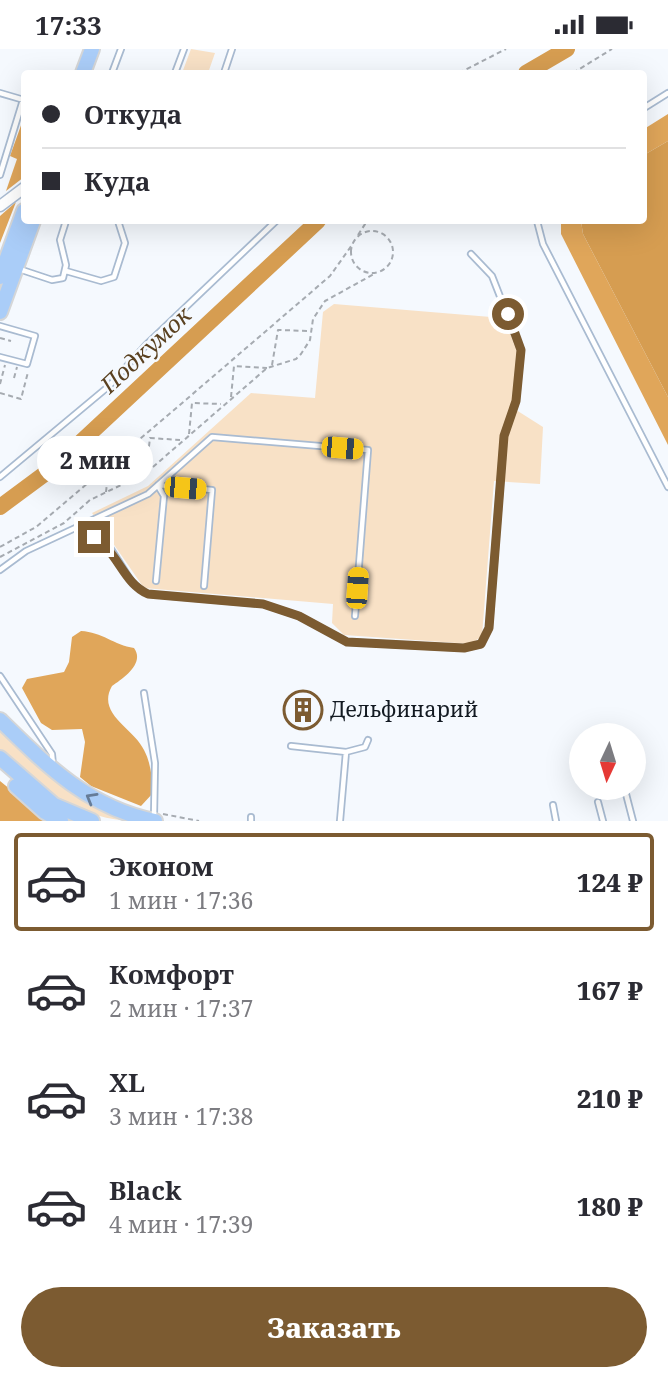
<!DOCTYPE html>
<html lang="ru">
<meta charset="utf-8">
<style>
:root{--surface:#fff;--page:#f7f7f7;--text:#2b2b33;--muted:#7c7c81;--line:#e1e1e2;--accent:#7c5b31}
body{margin:0;font-family:"Noto Serif",serif;background:var(--page);color:var(--text);height:100vh;display:flex;flex-direction:column;font-size:26px;white-space:nowrap}
*{box-sizing:border-box;margin:0}
p{font-size:23px;color:var(--muted)}
.icon{flex:none;width:38px;height:38px;fill:none;stroke:currentColor;stroke-width:2;stroke-linecap:round;stroke-linejoin:round}
.map{position:relative;height:772px;overflow:hidden}
.panel{display:flex;flex-direction:column;background:var(--surface);flex:1}
.panel>*{flex:none}
.banner{position:absolute;left:21px;top:21px;width:626px;height:154px;border-radius:7px;box-shadow:0 7px 28px #0002;display:grid;align-content:center;height:154px;padding:0 21px;background:var(--surface)}
.needle{width:46px;rotate:184deg}
.fabs{position:absolute;left:569px;top:674px;display:grid;gap:14px}
.fabs a{display:grid;place-items:center;width:77px;height:77px;border-radius:50%;background:var(--surface);box-shadow:0 7px 28px #0002;font-size:35px}
.end{position:absolute;width:32px;height:32px;margin:-16px;border:9px solid #7c5b31;background:#fff;box-shadow:0 0 0 4px #fff}
.from{border-radius:50%}
.bubble{position:absolute;height:49px;border-radius:24px;background:var(--surface);box-shadow:0 7px 28px #0002;font-size:23px;font-weight:800;line-height:49px;text-align:center}
.car{position:absolute;width:21px;height:42px;margin:-21px -10px;border-radius:9px;box-shadow:0 0 5px 2px #0007;background:linear-gradient(#f5c518 24%,#345 0 40%,#f5c518 0 76%,#345 0 86%,#f5c518 0)}
.banner b{display:flex;align-items:center;gap:24px;height:66px;font-size:26px}
.banner b+b{border-top:2px solid var(--line)}
.banner i{width:18px;height:18px;background:var(--text)}
ul{padding:12px 0 0;list-style:none}
li{display:flex;align-items:center;gap:21px;height:98px;margin:0 14px 10px;padding:0 7px;border:4px solid transparent;border-radius:7px}
li div{flex:1}
li b{display:block;font-size:26px}
li em{font-style:normal;font-weight:800}
li.selected{border-color:var(--accent)}
li>.icon{width:63px;height:63px;stroke-width:1.5}
.primary-button{display:flex;gap:14px;margin-top:auto;padding:14px 21px}
.primary-button a{flex:1;height:80px;border-radius:42px;background:var(--accent);color:#fff;font-size:28px;font-weight:800;line-height:80px;text-align:center}
.status{display:flex;justify-content:space-between;align-items:center;height:49px;padding:0 35px;background:var(--surface);direction:ltr}
.status svg{height:19px;fill:currentColor}
.map>svg:first-child{display:block}
.green{fill:#f8e1c6}
.forest{fill:#e0a65a}
.water{fill:#d69d51}
.lines{fill:none;stroke-linecap:round;stroke-linejoin:round}
.river{stroke:#d69d51;stroke-width:16}
.service-casing{stroke:#a9bbd1;stroke-width:8}
.minor-casing{stroke:#a9bbd1;stroke-width:13}
.primary-casing{stroke:#d5d6d7;stroke-width:18}
.path{stroke:#a6abb1;stroke-width:2;stroke-dasharray:5 3.5;stroke-linecap:butt}
.service{stroke:#fff;stroke-width:4.5}
.minor{stroke:#fff;stroke-width:10}
.primary{stroke:#aacdf8;stroke-width:14}
.oneway{stroke:#667c98}
.route{stroke:#7c5b31;stroke-width:9}
.labels{text-anchor:middle;stroke-width:5;stroke-linejoin:round;paint-order:stroke}
.poi-label{font-size:21px;fill:#131a22;stroke:#f5f9fe;text-anchor:start}
.water-label{font-size:23px;font-style:italic;fill:#5a4121;stroke:#f5f9fe}
</style>
<div class="status"><b>17:33</b><svg viewBox="0 0 49 12"><path d="M0 12V9h3v3zM5 12V6h3v6zM10 12V3h3v9zM15 12V0h3v12zM26 1h20v11H26zM47 4h2v5h-2z"/></svg></div>
<div class="map">
<svg width="668" height="772" viewBox="0 0 668 772">
<rect width="100%" height="100%" fill="#f5f9fe"/>
<!-- green -->
<path class="green" d="M191,0l24,4 -7,20h-26z
M334,255l169,14 15,25 -5,65 30,19 -3,57 -46,-3 -12,155 -11,8 -127,-9 -12,-12 1,-19 -189,-16 -52,-75 56,-27 103,-93 64,5 8,-86z
M0,678c46,45 70,73 133,94 -56,-2 -95,-33 -133,-71z"/>
<!-- forest -->
<path class="forest" d="M668,65v27l-24,14v-26z
M24,68v60l-18,14 11,-32 -7,-3z
M16,153l-16,41v-27z
M561,172h20l2,13 85,163v48l-107,-211z
M81,582c21,1 33,14 53,17 11,15 -10,30 -22,38 -16,28 22,42 32,64 7,13 8,28 9,43l-12,13 -50,-20 -11,-9 5,-35 -3,-13 -30,1 -11,-7 -19,-35 5,-9 37,-7 5,-10 3,-25z
M0,732l49,40h-49z"/>
<!-- water -->
<path class="water" d="M668,92v256l-85,-163 -2,-13h63v-66z"/>
<g class="lines">
<!-- river -->
<path class="river" d="M526,24l41,-24
M0,458l54,-40 264,-246"/>
<defs>
<path id="service" d="M112,24l9,-24
M175,24l9,-24
M224,24l8,-24
M0,44l24,7
M644,59l24,-15
M0,126l23,-75
M537,172l6,23 125,243
M19,220l33,11 11,-2 3,-13 -6,-25 6,-19
M66,222l35,10 13,-4 11,-34 -7,-22
M0,277l35,10 -8,28 -27,-7
M0,428l109,-91 37,-41 130,-124
M158,436l54,5 -8,96
M78,478l31,19 24,38 15,10 115,10 36,12 48,26 117,6 17,-4 8,-16 15,-192 12,-35 5,-51 -29,-74 -21,-22
M0,521l26,-19 122,-57 64,-57 156,13 -13,166
M156,532l8,-85 -6,-10
M0,627l52,78 1,11
M144,644l11,70 -1,53
M291,697l55,6 -6,69
M346,703l19,-5 3,-7
M626,745l7,27
M598,753l5,19
M553,756l3,16
M251,772v-4"/>
<path id="minor" d="M0,157l24,-18"/>
<path id="primary" d="M83,24l9,-24
M0,228l24,-66
M0,263l33,-91
M0,671c46,45 89,88 155,101
M0,709l54,47 38,16
M16,737l29,26 16,9"/>
</defs>
<!-- service casing -->
<use href="#service" class="service-casing"/>
<!-- minor casing -->
<use href="#minor" class="minor-casing"/>
<!-- primary casing -->
<use href="#primary" class="primary-casing"/>
<!-- path -->
<path class="path" d="M459,24l47,-24
M573,24l39,-24
M351 203a21 21 0 1 1 42 0a21 21 0 1 1-42 0Z
M358,186l9,-14
M0,289l11,3
M272,316l6,-35 32,1
M14,329l3,-11
M0,335l5,-19
M0,344l21,6 7,-27
M231,348l3,-31 33,2
M189,385l3,-31 29,1
M146,423l4,-34 30,2
M106,443l2,-18 29,2
M0,498l36,-20 152,-129 142,-122 22,-31
M0,508l64,-34 26,-23 56,-27 121,-105 29,-9 5,-5 9,-14 3,-21 12,-18 49,-27
M163,765l36,7"/>
<!-- service -->
<use href="#service" class="service"/>
<!-- minor -->
<use href="#minor" class="minor"/>
<!-- primary -->
<use href="#primary" class="primary"/>
</g>
<!-- one-way arrows -->
<defs><path id="oneway-chevron" d="M-2-3.5L2.5 0L-2 3.5" fill="none" stroke-width="1.6" stroke-linecap="round" stroke-linejoin="round" transform="scale(1.75)"/></defs>
<use class="oneway" href="#oneway-chevron" transform="translate(91 749) rotate(-150)"/>
<g class="lines">
<!-- route -->
<path class="route" d="M94,488c25,16 29,46 54,57l115,10 36,12 48,26 117,6 17,-4 8,-16 15,-192 12,-35 5,-51 -13,-36"/>
</g>
<!-- icons -->
<defs>
<symbol id="building-ring" viewBox="-11 -11 22 22"><circle r="9.5" fill="#f5f9fe" stroke="#7c5b31" stroke-width="1.5"/><path d="M-4-6H4V6H1V3H-1V6H-4ZM-2.5-4.3h1.7v1.8h-1.7ZM.8-4.3h1.7v1.8H.8ZM-2.5-1h1.7V.8h-1.7ZM.8-1h1.7V.8H.8Z" fill="#7c5b31"/></symbol>
</defs>
<g fill-rule="evenodd">
<use href="#building-ring" x="281" y="639" width="44" height="44"/>
</g>
<g class="labels">
<!-- poi labels -->
<g class="poi-label">
<text x="330" y="668">Дельфинарий</text>
</g>
<!-- water labels -->
<g class="water-label">
<text transform="translate(146 301) rotate(-43)" y="8">Подкумок</text>
</g>
</g>
</svg>
<div class="fabs">
<a><svg class="needle" viewBox="-14 -14 28 28"><path d="M0-13l5 13h-10z" fill="#e53935"/><path d="M0 13l5-13h-10z" fill="#7c7c81"/></svg></a>
</div>
<i class="end from" style="left:508px;top:265px"></i>
<i class="end" style="left:94px;top:488px"></i>
<div class="bubble" style="left:37px;top:387px;width:116px">2 мин</div>
<i class="car" style="left:342px;top:399px;rotate:95deg"></i>
<i class="car" style="left:185px;top:439px;rotate:95deg"></i>
<i class="car" style="left:357px;top:539px;rotate:4deg"></i>
<div class="banner">
<b><i class="from"></i>Откуда</b>
<b><i></i>Куда</b>
</div>
</div>
<section class="panel">
<ul>
<li class="selected"><svg class="icon" aria-label="car" viewBox="0 0 24 24"><path d="M5 17H2v-5l4-1 3-4h7l3 4 3 1v5h-3M9 17h6M6 11h13"/><circle cx="7" cy="17" r="2"/><circle cx="17" cy="17" r="2"/></svg><div><b>Эконом</b><p>1 мин · 17:36</p></div><em>124 ₽</em></li>
<li><svg class="icon" aria-label="car" viewBox="0 0 24 24"><path d="M5 17H2v-5l4-1 3-4h7l3 4 3 1v5h-3M9 17h6M6 11h13"/><circle cx="7" cy="17" r="2"/><circle cx="17" cy="17" r="2"/></svg><div><b>Комфорт</b><p>2 мин · 17:37</p></div><em>167 ₽</em></li>
<li><svg class="icon" aria-label="car" viewBox="0 0 24 24"><path d="M5 17H2v-5l4-1 3-4h7l3 4 3 1v5h-3M9 17h6M6 11h13"/><circle cx="7" cy="17" r="2"/><circle cx="17" cy="17" r="2"/></svg><div><b>XL</b><p>3 мин · 17:38</p></div><em>210 ₽</em></li>
<li><svg class="icon" aria-label="car" viewBox="0 0 24 24"><path d="M5 17H2v-5l4-1 3-4h7l3 4 3 1v5h-3M9 17h6M6 11h13"/><circle cx="7" cy="17" r="2"/><circle cx="17" cy="17" r="2"/></svg><div><b>Black</b><p>4 мин · 17:39</p></div><em>180 ₽</em></li>
</ul>
<div class="primary-button"><a>Заказать</a></div>
</section>
